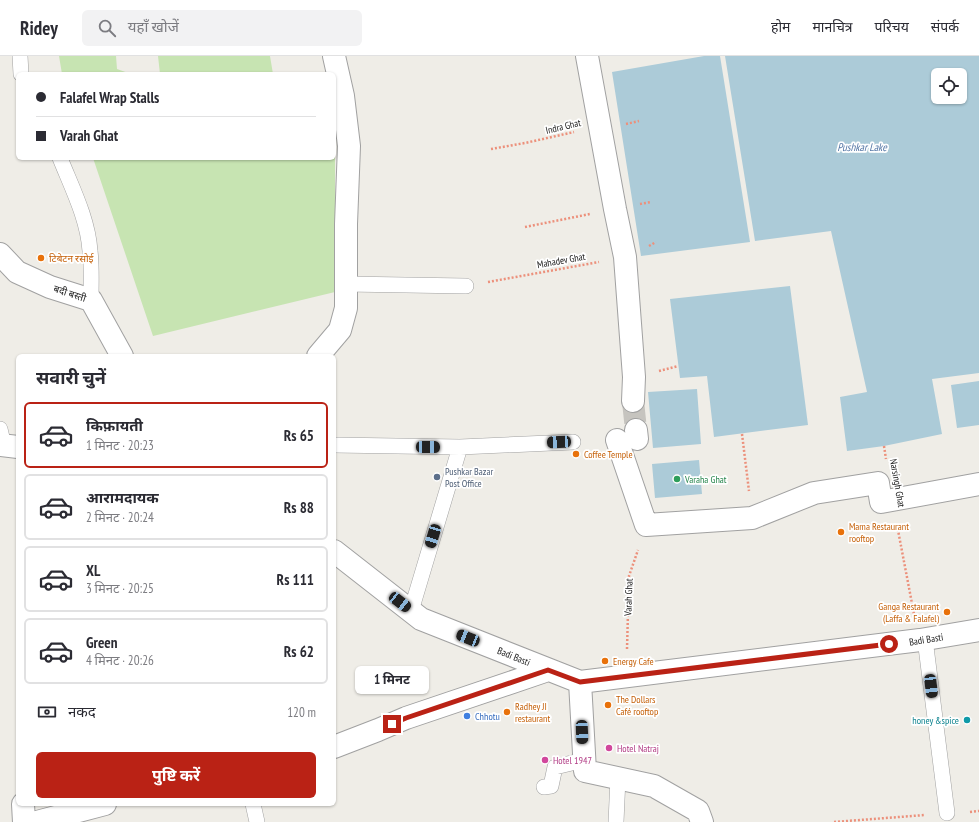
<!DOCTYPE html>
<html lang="hi">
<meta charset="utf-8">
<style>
:root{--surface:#fff;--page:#f2f2f3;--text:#2b2b33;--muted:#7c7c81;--line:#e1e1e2;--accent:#ba2215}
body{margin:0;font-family:"PT Sans Narrow","Noto Sans Devanagari",sans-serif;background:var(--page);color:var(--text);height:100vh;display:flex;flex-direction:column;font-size:15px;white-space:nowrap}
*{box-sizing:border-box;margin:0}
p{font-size:13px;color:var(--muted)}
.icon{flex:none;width:22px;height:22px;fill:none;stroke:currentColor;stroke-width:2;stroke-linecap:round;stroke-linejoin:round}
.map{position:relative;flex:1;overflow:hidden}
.drawer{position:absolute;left:16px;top:298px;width:320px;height:452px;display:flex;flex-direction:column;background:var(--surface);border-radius:6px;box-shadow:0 1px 3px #0004}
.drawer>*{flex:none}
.top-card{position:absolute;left:16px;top:16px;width:320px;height:88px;border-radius:6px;box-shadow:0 1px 3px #0004;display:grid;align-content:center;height:88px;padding:0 20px;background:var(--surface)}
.fabs{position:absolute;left:931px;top:12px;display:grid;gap:8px}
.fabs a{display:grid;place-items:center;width:36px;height:36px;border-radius:6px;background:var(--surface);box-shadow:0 1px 3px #0004;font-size:20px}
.end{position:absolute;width:18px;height:18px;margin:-9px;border:5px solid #ba2215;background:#fff;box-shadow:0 0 0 2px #fff}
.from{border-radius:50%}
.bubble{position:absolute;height:28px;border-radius:6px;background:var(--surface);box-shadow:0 1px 3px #0004;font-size:13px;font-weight:700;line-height:28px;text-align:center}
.car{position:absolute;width:12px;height:24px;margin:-12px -6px;border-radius:5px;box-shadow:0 0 3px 1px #0007;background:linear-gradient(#222 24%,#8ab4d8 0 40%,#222 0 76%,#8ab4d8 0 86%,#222 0)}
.top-card b{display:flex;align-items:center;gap:14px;height:38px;font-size:15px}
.top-card b+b{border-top:1px solid var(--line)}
.top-card i{width:10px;height:10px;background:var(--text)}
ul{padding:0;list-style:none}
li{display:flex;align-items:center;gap:12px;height:66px;margin:0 8px 6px;padding:0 12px;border:2px solid var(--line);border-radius:6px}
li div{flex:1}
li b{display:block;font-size:15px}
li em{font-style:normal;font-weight:700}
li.current{border-color:var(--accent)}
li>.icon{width:36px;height:36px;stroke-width:1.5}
h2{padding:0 20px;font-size:18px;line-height:48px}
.pay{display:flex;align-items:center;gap:10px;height:44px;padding:0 20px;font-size:15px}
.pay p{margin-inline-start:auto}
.primary-button{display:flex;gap:8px;margin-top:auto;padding:8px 20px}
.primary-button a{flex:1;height:46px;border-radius:6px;background:var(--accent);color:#fff;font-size:16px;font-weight:700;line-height:46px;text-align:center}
header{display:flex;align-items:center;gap:24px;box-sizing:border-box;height:56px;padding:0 20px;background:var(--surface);border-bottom:1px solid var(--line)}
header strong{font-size:19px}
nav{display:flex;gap:22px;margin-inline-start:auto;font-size:14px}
.search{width:280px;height:36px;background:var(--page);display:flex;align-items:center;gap:10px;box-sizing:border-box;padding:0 14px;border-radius:6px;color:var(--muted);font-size:15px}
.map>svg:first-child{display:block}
.grass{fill:#c7e4b2}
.water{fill:#accbd8;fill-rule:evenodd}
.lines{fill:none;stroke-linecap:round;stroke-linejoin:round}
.pedestrian-tunnel{stroke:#c6c4bf;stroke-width:22;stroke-dasharray:22 11;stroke-linecap:butt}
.service-casing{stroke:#a1a1a1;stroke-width:16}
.pedestrian-casing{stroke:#a1a1a1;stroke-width:24}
.minor-casing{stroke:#a1a1a1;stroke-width:24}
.path{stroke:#ec907b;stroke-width:2.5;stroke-dasharray:2 2;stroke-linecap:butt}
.service{stroke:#fff;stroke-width:15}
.pedestrian{stroke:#fff;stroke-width:22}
.minor{stroke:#fff;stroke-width:22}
.route{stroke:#ba2215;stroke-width:5}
.food-dot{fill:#e8710a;stroke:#fff;stroke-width:1.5}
.service-dot{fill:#5c6f8a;stroke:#fff;stroke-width:1.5}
.leisure-dot{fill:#2e9e5b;stroke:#fff;stroke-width:1.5}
.shop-dot{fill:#3f7fe0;stroke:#fff;stroke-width:1.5}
.culture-dot{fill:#0f9aa8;stroke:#fff;stroke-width:1.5}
.hotel-dot{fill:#d1479c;stroke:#fff;stroke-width:1.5}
.labels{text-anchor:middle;stroke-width:3.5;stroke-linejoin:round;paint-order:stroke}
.street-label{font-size:10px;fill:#202020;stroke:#fff}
.food-label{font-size:10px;fill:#c56008;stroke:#fff;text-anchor:start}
.service-label{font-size:10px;fill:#4e5e75;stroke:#fff;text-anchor:start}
.leisure-label{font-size:10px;fill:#27864d;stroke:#fff;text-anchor:start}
.shop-label{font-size:10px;fill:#366cbe;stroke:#fff;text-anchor:start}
.culture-label{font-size:10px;fill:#0d838f;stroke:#fff;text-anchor:end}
.hotel-label{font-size:10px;fill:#b23c85;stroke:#fff;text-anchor:start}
.water-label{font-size:11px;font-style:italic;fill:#5577a6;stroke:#fff}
</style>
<header>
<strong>Ridey</strong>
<div class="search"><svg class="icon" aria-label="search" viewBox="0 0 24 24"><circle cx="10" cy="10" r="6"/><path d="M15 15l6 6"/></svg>यहाँ खोजें</div>
<nav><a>होम</a><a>मानचित्र</a><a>परिचय</a><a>संपर्क</a></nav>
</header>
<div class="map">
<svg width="979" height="766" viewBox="0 0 979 766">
<rect width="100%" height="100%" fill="#efede7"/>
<!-- grass -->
<path class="grass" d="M59,0h57l1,13 14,5h-69z
M158,0h112l3,18h-113z
M334,69l1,12v155l-182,44 -60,-178h241z"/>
<!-- water -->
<path class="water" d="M704,0h16l30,186 -109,14 -29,-184z
M725,0h254v317l-47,6 10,55 -58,12 -37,5 -7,-54 27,-5 -36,-161 -76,10zM938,19h22v22h-22z
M790,230l18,139 -94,12 -7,-61 -27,2 -10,-79z
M979,325v44l-22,3 -6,-43z
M697,333l4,55 -48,4 -5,-56z
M699,404l3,34 -47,4 -3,-34z"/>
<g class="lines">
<!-- pedestrian-tunnel -->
<path class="pedestrian-tunnel" d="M633,345l3,29"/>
<defs>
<path id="service" d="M20,0l1,18
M60,102c12,30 28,61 30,93 2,16 1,33 1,49
M346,228l120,2
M0,373l4,17
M334,389l126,2 113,-5
M411,555l49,-164
M925,583l22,174
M544,731l7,-1 4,-19 29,-7
M253,748l4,18
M616,766l2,-44"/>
<path id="pedestrian" d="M587,0l28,153 10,48 9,120 -1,24
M636,374l1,9
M617,384l29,85 106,-7 62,-25 64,-10 3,19 98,-18"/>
<path id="minor" d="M0,198l17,18 33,15 41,13 31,56
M318,300l22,-26 6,-22v-84l3,-78 -6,-50 -9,-40
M0,389l18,2
M334,495l87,68 159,63 340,-42 59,-10
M580,626l5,89 69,15 44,25 4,11
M334,691l44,-17 28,-12 142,-48
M23,748l1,18
M37,766l68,-18"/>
</defs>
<!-- service casing -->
<use href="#service" class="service-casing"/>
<!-- pedestrian casing -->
<use href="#pedestrian" class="pedestrian-casing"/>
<!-- minor casing -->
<use href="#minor" class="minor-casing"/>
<!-- path -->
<path class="path" d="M626,68l13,-3
M491,93l34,-6 49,-11
M640,148l11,-2
M525,171l65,-13
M649,190l7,-4
M488,226l111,-20
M659,315l19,-5
M742,378l7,57
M884,390l2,13
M897,469l17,89
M627,593l2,-73 9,-26
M970,756l9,-1
M834,766l91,-7"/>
<!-- service -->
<use href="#service" class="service"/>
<!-- pedestrian -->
<use href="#pedestrian" class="pedestrian"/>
<!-- minor -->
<use href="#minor" class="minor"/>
</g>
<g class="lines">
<!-- route -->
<path class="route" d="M392,668l14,-6 142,-48 32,12 309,-38"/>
</g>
<!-- markers -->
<g class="food-dot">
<circle cx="41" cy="202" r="4"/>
<circle cx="576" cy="398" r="4"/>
<circle cx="841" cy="476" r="4"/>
<circle cx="947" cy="556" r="4"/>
<circle cx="605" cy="605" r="4"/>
<circle cx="608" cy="649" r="4"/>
<circle cx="507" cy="656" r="4"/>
</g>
<circle class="service-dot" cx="437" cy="421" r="4"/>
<circle class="leisure-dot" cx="677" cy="423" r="4"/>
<circle class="shop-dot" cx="467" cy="660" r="4"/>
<circle class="culture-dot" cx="967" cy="664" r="4"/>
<g class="hotel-dot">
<circle cx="609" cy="692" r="4"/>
<circle cx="545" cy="704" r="4"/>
</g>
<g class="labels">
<!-- street labels -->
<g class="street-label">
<text transform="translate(563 70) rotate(-13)" y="4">Indra Ghat</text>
<text transform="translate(561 204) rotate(-10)" y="4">Mahadev Ghat</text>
<text transform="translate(70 237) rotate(18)" y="4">बदी बस्ती</text>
<text transform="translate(898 427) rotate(80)" y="4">Narsingh Ghat</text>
<text transform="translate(628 541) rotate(-88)" y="4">Varah Ghat</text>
<text transform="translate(926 583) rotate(-9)" y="4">Badi Basti</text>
<text transform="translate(514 600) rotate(22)" y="4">Badi Basti</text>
</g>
<!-- food labels -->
<g class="food-label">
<text x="49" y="206">टिबेटन रसोई</text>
<text x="584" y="402">Coffee Temple</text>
<text x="849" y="474">Mama Restaurant<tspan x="849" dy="12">rooftop</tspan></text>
<text x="939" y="554" text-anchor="end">Ganga Restaurant<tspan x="939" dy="12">(Laffa &amp; Falafel)</tspan></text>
<text x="613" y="609">Energy Cafe</text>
<text x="616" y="647">The Dollars<tspan x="616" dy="12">Café rooftop</tspan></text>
<text x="515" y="654">Radhey JI<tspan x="515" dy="12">restaurant</tspan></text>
</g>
<!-- service labels -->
<g class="service-label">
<text x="445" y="419">Pushkar Bazar<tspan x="445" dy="12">Post Office</tspan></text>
</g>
<!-- leisure labels -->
<g class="leisure-label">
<text x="685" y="427">Varaha Ghat</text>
</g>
<!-- shop labels -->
<g class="shop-label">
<text x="475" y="664">Chhotu</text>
</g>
<!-- culture labels -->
<g class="culture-label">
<text x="959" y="668">honey &amp;spice</text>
</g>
<!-- hotel labels -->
<g class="hotel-label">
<text x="617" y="696">Hotel Natraj</text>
<text x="553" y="708">Hotel 1947</text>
</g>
<!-- water labels -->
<g class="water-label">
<text x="862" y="95">Pushkar Lake</text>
</g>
</g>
</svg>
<div class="fabs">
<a><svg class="icon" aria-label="locate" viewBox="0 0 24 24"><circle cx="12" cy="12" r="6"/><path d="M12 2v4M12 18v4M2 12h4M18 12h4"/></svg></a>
</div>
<i class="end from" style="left:889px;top:588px"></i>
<i class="end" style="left:392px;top:668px"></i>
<div class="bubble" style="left:355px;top:610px;width:74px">1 मिनट</div>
<i class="car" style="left:559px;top:386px;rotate:267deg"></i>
<i class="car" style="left:428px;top:391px;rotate:91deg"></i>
<i class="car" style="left:433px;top:480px;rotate:197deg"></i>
<i class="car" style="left:400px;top:546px;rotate:128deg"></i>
<i class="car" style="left:468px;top:582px;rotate:292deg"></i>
<i class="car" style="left:931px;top:630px;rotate:173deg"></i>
<i class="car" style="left:582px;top:676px;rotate:178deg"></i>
<div class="top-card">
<b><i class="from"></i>Falafel Wrap Stalls</b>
<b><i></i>Varah Ghat</b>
</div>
<section class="drawer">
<h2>सवारी चुनें</h2>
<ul>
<li class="current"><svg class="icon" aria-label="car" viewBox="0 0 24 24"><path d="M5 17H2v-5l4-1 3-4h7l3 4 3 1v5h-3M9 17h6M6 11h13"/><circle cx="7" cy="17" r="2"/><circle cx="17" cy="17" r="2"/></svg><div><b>किफ़ायती</b><p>1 मिनट · 20:23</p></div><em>Rs 65</em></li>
<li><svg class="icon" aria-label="car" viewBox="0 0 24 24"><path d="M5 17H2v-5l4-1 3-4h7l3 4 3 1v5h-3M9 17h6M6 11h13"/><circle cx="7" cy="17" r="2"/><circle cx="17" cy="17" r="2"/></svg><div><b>आरामदायक</b><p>2 मिनट · 20:24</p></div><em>Rs 88</em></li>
<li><svg class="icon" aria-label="car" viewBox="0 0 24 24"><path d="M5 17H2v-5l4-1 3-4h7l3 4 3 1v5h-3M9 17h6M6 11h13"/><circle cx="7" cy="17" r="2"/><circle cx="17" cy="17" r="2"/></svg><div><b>XL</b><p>3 मिनट · 20:25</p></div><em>Rs 111</em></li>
<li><svg class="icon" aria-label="car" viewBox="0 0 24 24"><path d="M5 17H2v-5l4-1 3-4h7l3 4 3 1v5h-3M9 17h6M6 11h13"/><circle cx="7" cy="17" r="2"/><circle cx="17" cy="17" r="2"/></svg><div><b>Green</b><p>4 मिनट · 20:26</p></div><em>Rs 62</em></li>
</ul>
<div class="pay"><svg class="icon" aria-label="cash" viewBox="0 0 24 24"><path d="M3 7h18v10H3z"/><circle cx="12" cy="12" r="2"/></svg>नकद<p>120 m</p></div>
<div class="primary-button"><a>पुष्टि करें</a></div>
</section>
</div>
